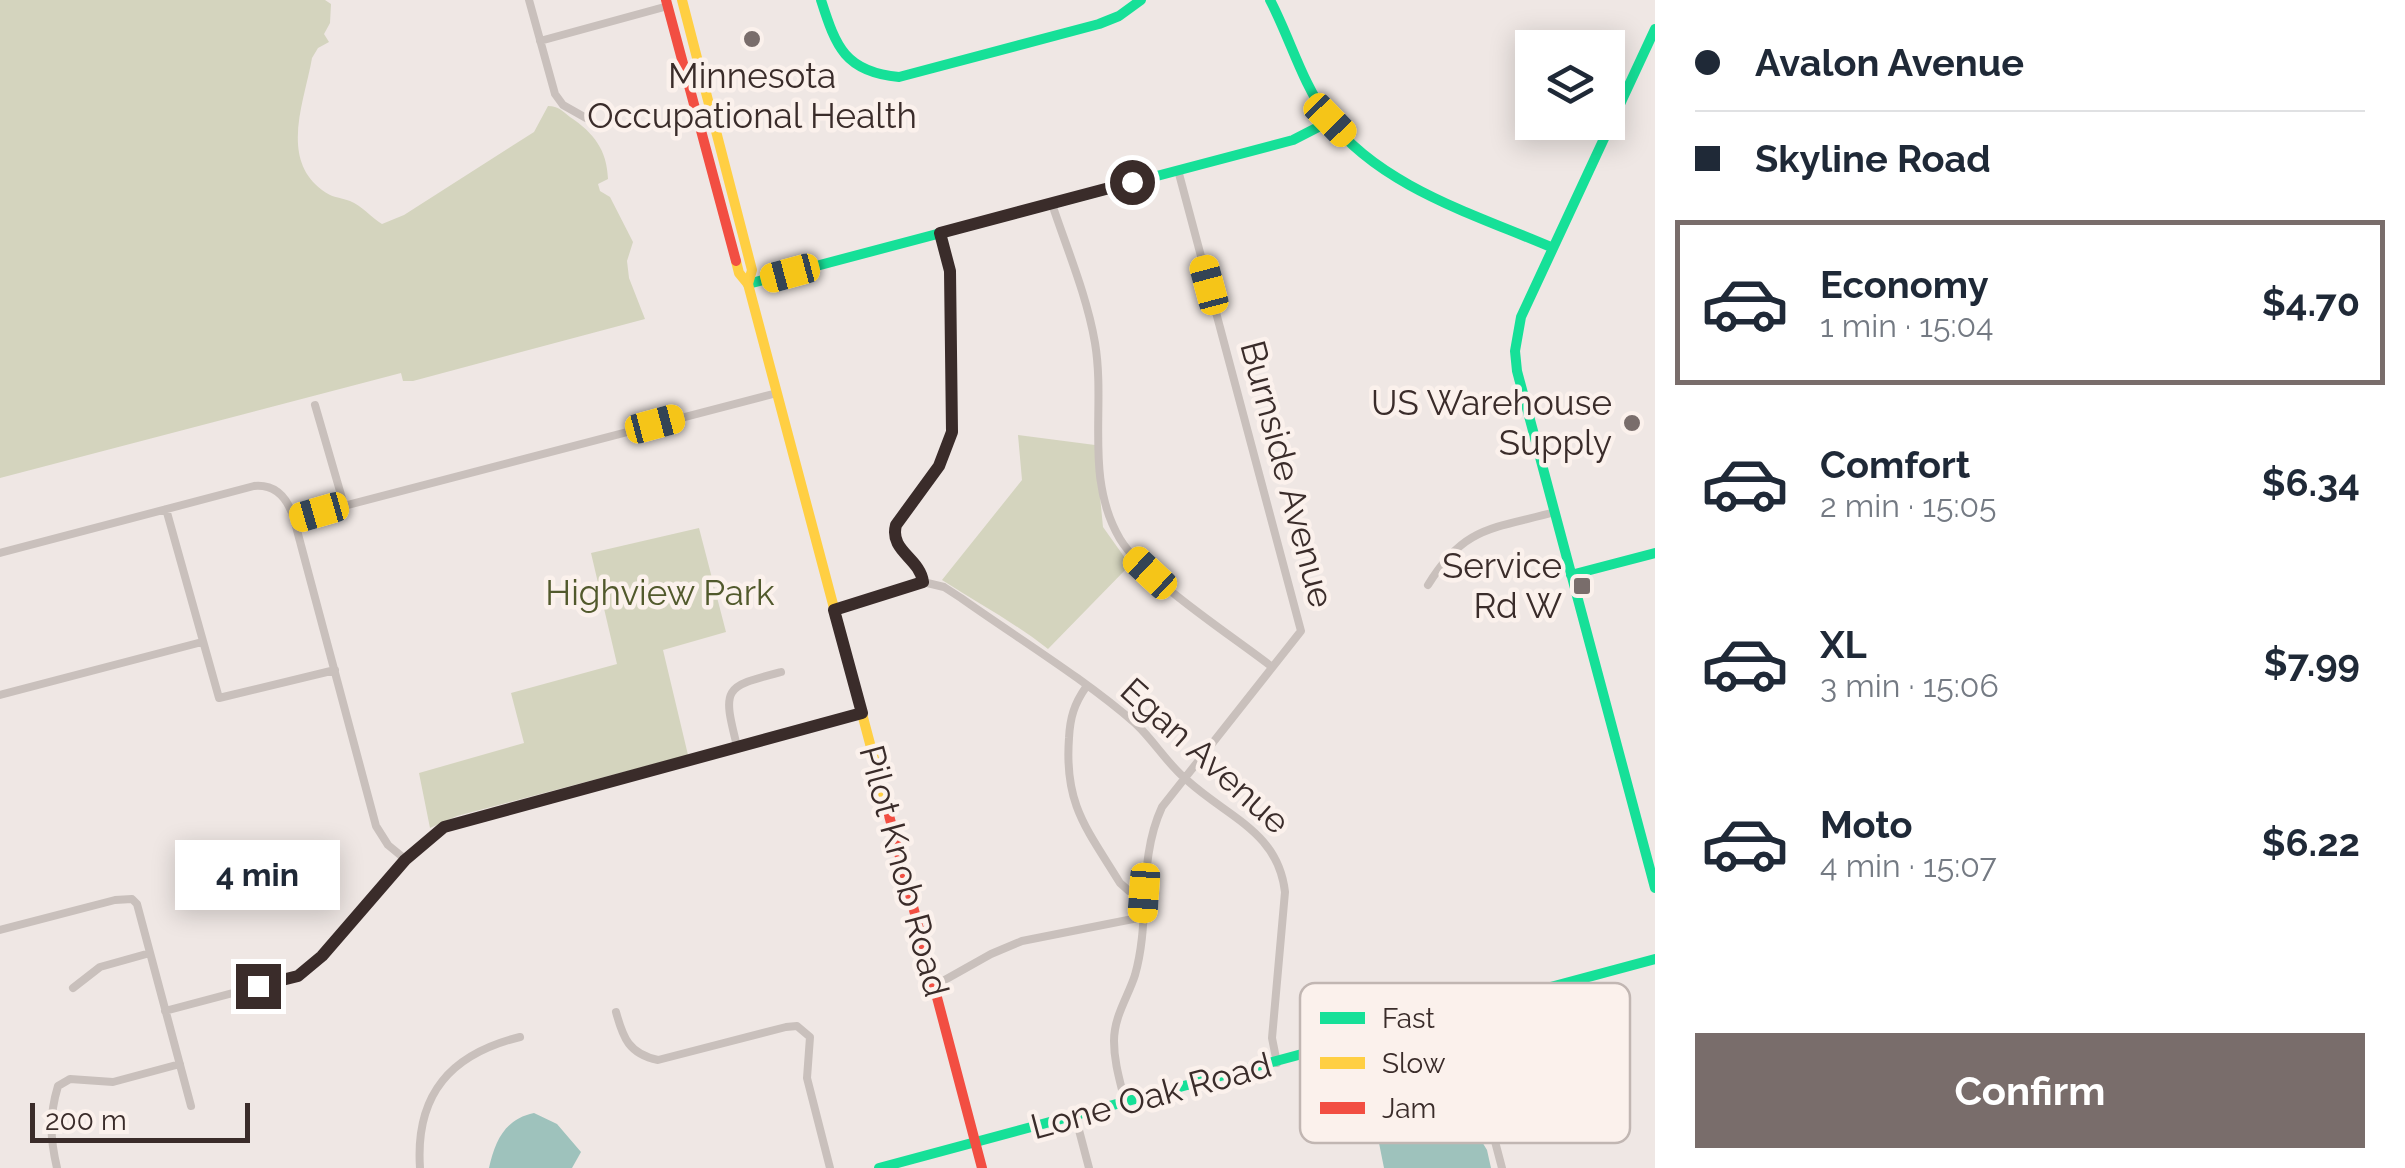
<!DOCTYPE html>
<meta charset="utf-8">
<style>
:root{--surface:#fff;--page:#f6f6f7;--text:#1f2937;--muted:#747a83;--line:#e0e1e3;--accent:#796d6b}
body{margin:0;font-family:Raleway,sans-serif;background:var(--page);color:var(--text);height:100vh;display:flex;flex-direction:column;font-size:38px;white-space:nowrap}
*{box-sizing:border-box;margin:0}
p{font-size:32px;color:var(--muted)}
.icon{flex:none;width:55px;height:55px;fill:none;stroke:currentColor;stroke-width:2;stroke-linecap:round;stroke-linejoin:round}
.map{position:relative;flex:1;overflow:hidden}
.details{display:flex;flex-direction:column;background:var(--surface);width:750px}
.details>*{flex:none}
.guide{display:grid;align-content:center;height:220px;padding:0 40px;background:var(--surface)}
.tools{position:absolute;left:1515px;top:30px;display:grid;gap:20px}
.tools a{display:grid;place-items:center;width:110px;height:110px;border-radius:0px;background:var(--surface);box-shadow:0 5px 25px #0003;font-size:50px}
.scale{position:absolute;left:30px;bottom:25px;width:220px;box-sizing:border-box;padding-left:10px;border:5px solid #3a2c2a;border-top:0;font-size:28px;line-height:35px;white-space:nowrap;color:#3a2c2a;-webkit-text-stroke:8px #fbf1ec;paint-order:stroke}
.end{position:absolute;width:45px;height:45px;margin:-22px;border:12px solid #3a2c2a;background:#fff;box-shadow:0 0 0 5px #fff}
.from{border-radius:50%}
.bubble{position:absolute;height:70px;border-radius:0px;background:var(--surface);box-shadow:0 5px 25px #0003;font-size:32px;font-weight:700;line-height:70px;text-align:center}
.car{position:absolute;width:30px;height:60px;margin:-30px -15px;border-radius:12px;box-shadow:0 0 8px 2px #0007;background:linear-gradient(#f5c518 24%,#345 0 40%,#f5c518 0 76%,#345 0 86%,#f5c518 0)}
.guide b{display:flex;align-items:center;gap:35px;height:95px;font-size:38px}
.guide b+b{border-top:2px solid var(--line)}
.guide i{width:25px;height:25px;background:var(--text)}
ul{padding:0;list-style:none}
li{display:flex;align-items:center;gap:30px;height:165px;margin:0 20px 15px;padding:0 20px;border:5px solid transparent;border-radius:0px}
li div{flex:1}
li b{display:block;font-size:38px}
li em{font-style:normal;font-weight:700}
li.selected{border-color:var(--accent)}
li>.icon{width:90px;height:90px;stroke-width:1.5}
.primary-button{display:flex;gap:20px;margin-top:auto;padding:20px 40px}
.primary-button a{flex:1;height:115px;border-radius:0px;background:var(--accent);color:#fff;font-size:40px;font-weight:700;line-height:115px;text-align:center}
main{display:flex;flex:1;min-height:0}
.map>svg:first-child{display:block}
.green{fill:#d4d4be}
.water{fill:#9ec2bc}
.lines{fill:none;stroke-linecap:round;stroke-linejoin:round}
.street{stroke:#c9c0bc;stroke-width:8}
.fast{stroke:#16e098;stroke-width:10}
.slow{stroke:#ffcf43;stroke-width:10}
.jam{stroke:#f24e42;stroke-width:10}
.route{stroke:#3a2c2a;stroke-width:12}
.poi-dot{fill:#796d6b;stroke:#fbf1ec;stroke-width:4}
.labels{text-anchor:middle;stroke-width:9;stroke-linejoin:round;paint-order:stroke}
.poi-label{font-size:35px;fill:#3a2c2a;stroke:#fbf1ec;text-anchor:end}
.street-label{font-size:35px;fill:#3a2c2a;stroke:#fbf1ec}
.park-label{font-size:35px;fill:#51592c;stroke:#fbf1ec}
.key{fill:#fbf1ec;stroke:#c1b6b2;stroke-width:2.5}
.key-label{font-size:28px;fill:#3a2c2a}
</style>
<main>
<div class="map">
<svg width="1655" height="1168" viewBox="0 0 1655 1168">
<rect width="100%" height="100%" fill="#efe7e4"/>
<!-- green -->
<path class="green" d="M0,0h325l6,4 -1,19 -6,11 5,8 -11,6 -6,10c-7,42 -33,100 10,132 10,8 17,7 28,11 11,4 22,17 32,23l22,-9 130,-83 14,-26c11,0 14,5 22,11 24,16 37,33 38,62l-10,5 2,7 10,6 23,45 -6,19 2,17 16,41 -232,62h-10l-2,-8 -401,105z
M1018,435l77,10 8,82 27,38 -82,84c-33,-26 -70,-46 -106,-69l80,-100z
M699,528l27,104 -63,18 25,105 -231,61 -27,12 -11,-55 105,-30 -13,-50 106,-29 -26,-111z"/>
<!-- water -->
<path class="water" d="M1424,1080l16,11 -2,11 10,9 19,6 20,33 4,18h-107l-11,-55 8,-2 -5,-19 10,-4 7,4 11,-10z
M534,1113l23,11 24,28 -9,16h-83c6,-27 16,-49 45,-55z"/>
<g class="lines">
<!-- street -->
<path class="street" d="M529,0l26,94 8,11 23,13
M540,41l128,-35
M1052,204c15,45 35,92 43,139 11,66 -11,135 25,196 25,41 111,96 152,128
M315,405l29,100
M166,509l53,189 116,-28
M294,519l483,-126
M0,553l254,-67c22,-2 34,13 40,33l82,307 12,19 17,14
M923,582l21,5 17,11c55,39 125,82 175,126 19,18 32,41 52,57 41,37 90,51 97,111l-13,146 5,25
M923,582c-3,-24 -34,-32 -28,-57l44,-59 13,-34 -2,-161 -10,-38
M1428,585c36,-59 64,-56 127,-73
M835,610l88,-28
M1086,687c-12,17 -16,31 -17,51 -5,67 18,91 51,145l9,8 15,2
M0,695l202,-53
M737,746c-15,-59 -13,-59 44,-74
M0,930l115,-30 17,-1 5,5 54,202
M934,986l57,-32 31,-13 121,-24
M73,988l27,-21 50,-14
M165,1011l132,-35 25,-20 83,-97 39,-32 418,-114
M616,1012c7,26 13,42 42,48l128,-33 11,-1 13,11 -3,41 23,90
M1461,1012l41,156
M1125,1102c-5,-21 -11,-40 -11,-61 0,-25 14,-44 21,-66 16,-56 2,-114 27,-168l139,-176 -123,-461
M1075,1115l14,53
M57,1168c-7,-30 -8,-52 1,-82l12,-7 43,3 67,-18
M420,1168c-5,-74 31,-114 100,-131"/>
<!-- fast -->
<path class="fast" d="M821,0c15,47 24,72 78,77l200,-53 20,-8 22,-16
M1270,0c20,38 32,83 58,118 52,69 149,97 225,130
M1655,29l-134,288 -6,34 2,20 138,517
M748,284l545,-144 37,-19
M1571,575l84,-22
M879,1168l776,-209"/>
<!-- slow -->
<path class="slow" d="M682,0l70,270 -4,14
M736,261l3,12 9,11 138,520"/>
<!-- jam -->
<path class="jam" d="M666,0l70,261
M886,804l96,364"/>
</g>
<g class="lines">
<!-- route -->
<path class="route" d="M258,986l40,-10 24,-20 83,-96 39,-33 418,-114 -28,-103 89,-28c-3,-24 -34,-31 -27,-57l43,-59 13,-34 -2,-161 -10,-38 192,-51"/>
</g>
<!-- markers -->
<g class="poi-dot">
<circle cx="752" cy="39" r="10"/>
<circle cx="1632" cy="423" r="10"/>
<rect x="1572" y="576" width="20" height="20" rx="5"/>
</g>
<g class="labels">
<!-- poi labels -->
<g class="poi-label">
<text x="752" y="88" text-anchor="middle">Minnesota<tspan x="752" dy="40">Occupational Health</tspan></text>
<text x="1612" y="415">US Warehouse<tspan x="1612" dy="40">Supply</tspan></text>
<text x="1562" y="578">Service<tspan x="1562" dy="40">Rd W</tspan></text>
</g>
<!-- street labels -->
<g class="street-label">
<text transform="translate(1287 474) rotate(75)" y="12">Burnside Avenue</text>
<text transform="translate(1205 756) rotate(42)" y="12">Egan Avenue</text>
<text transform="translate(904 871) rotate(75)" y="12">Pilot Knob Road</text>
<text transform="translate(1151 1096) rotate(-15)" y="12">Lone Oak Road</text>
</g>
<!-- park labels -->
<g class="park-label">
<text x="660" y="605">Highview Park</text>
</g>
</g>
<!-- legend -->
<rect x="1300" y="983" width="330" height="160" rx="15" class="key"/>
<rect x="1320" y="1012" width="45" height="12" fill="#16e098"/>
<rect x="1320" y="1057" width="45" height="12" fill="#ffcf43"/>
<rect x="1320" y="1102" width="45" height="12" fill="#f24e42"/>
<g class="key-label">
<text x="1382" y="1028">Fast</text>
<text x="1382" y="1073">Slow</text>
<text x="1382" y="1118">Jam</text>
</g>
</svg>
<div class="tools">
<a><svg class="icon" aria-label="layers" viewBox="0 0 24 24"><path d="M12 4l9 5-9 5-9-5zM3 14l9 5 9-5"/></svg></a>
</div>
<div class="scale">200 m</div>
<i class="end from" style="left:1132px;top:182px"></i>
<i class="end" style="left:258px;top:986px"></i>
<div class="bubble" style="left:175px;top:840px;width:165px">4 min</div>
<i class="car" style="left:1330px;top:120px;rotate:136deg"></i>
<i class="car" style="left:790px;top:273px;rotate:255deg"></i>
<i class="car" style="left:1209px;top:285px;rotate:345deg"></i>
<i class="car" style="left:655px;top:424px;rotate:75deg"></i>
<i class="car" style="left:319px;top:512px;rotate:254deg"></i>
<i class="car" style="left:1150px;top:573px;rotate:313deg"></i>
<i class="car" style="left:1144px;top:893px;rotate:184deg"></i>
</div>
<section class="details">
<div class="guide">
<b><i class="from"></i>Avalon Avenue</b>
<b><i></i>Skyline Road</b>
</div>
<ul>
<li class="selected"><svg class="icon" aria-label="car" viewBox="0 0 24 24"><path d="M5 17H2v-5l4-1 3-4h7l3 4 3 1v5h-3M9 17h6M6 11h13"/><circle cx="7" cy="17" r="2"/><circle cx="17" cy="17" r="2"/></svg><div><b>Economy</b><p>1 min · 15:04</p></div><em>$4.70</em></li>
<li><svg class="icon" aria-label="car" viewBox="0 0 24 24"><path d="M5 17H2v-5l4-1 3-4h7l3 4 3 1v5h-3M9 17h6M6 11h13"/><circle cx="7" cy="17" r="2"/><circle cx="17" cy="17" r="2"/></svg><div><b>Comfort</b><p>2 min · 15:05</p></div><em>$6.34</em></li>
<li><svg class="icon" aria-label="car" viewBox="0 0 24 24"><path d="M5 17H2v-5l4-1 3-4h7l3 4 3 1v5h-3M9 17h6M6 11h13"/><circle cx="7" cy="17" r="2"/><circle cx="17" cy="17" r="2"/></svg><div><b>XL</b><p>3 min · 15:06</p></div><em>$7.99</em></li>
<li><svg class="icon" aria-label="car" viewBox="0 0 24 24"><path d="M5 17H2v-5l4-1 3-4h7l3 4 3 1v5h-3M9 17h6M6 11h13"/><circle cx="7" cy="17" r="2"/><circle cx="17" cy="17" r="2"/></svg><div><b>Moto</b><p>4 min · 15:07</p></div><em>$6.22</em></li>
</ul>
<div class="primary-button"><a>Confirm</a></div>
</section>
</main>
